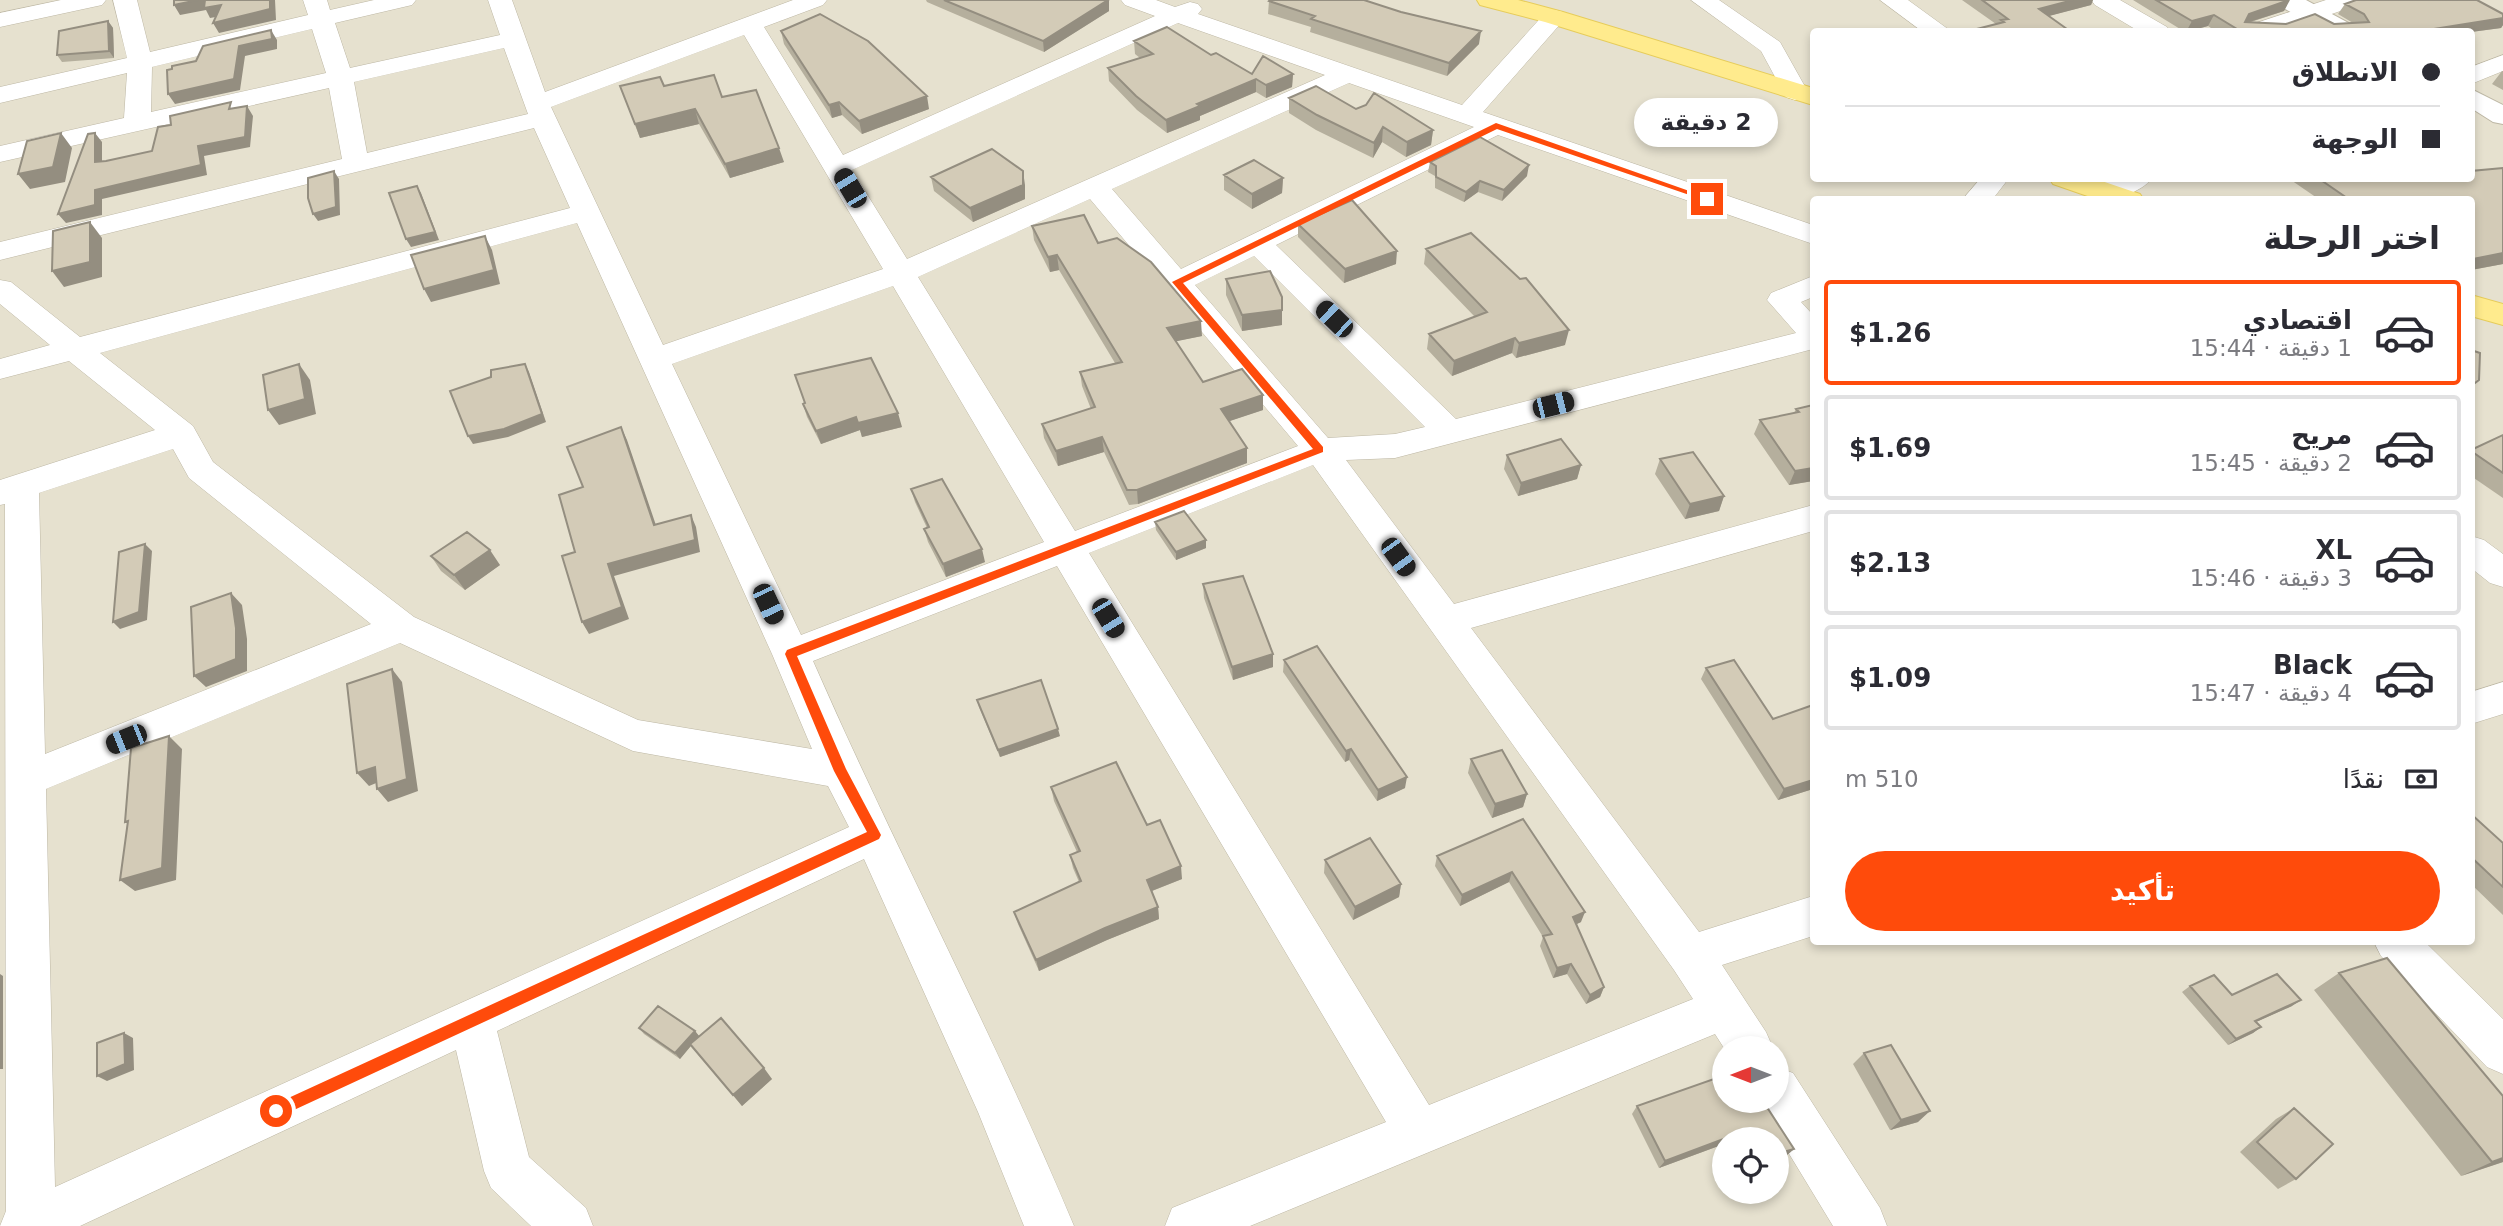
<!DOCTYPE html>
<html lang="ar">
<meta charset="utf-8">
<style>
:root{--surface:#fff;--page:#f7f7f7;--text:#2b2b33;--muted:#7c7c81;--line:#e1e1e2;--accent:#ff4b0b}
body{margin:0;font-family:"DejaVu Sans",Cairo,sans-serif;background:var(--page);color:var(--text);direction:rtl;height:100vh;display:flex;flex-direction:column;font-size:26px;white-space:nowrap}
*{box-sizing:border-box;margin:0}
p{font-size:23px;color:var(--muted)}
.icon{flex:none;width:38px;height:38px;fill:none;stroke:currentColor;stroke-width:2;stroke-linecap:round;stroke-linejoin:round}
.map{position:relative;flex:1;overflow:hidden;direction:ltr}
.panel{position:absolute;left:1810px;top:196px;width:665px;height:749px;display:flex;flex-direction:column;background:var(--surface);border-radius:7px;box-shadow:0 4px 10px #0003;direction:rtl}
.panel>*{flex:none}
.banner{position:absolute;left:1810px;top:28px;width:665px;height:154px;border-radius:7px;box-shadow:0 4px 10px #0003;direction:rtl;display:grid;align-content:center;height:154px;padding:0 35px;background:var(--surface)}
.needle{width:46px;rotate:270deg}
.controls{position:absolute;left:1712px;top:1036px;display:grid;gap:14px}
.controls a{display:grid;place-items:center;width:77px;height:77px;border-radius:50%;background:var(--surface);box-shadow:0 4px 10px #0003;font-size:35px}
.end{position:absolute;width:32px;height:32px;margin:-16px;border:9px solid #ff4b0b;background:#fff;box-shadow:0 0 0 4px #fff}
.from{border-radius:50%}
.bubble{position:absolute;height:49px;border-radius:24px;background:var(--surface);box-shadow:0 4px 10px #0003;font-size:23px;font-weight:700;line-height:49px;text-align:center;direction:rtl}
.car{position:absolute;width:21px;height:42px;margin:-21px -10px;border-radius:9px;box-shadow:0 0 5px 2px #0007;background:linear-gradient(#222 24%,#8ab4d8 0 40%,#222 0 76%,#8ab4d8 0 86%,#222 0)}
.banner b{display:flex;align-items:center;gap:24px;height:66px;font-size:26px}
.banner b+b{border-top:2px solid var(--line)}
.banner i{width:18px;height:18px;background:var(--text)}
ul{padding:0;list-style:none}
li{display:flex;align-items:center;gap:21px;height:105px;margin:0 14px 10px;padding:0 21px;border:4px solid var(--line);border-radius:7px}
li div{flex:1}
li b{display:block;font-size:26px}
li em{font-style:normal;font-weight:700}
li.active{border-color:var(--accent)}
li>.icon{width:63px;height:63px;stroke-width:1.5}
h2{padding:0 35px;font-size:32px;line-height:84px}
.pay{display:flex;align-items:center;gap:18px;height:77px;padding:0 35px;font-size:26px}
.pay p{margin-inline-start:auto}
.action{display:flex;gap:14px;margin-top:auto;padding:14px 35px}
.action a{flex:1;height:80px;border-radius:42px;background:var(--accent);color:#fff;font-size:28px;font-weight:700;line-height:80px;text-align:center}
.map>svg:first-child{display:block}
.residential{fill:#e6e1cf;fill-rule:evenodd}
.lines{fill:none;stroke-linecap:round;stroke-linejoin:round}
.minor-casing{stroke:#bdb7a4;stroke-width:1}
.tertiary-casing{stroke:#bdb7a4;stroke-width:2}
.primary-casing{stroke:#e6cc5b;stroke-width:2}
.minor{fill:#fff;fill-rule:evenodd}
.tertiary{fill:#fff;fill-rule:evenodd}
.primary{fill:#ffeb8d;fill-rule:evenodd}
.wall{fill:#b5af9d}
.shaded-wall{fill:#948e80}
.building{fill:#d3cbb7;stroke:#948e80;stroke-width:2}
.route{fill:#ff4b0b}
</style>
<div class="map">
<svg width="2503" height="1226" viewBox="0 0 2503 1226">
<rect width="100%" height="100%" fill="#f1efe2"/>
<!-- residential -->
<path class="residential" d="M0,0h2503v1226h-2503zM1813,32h658v146h-658zM1813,200h658v742h-658zM1724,1048h52v53h-52zM1724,1139h52v53h-52z"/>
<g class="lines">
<defs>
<path id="minor" d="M61,0h45l-4,5 -102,22v-14z
M113,0h24l13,52 158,-37 -5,-15h24l3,10 44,-10h42l-4,5 -77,18 15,45 150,-33 -12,-35h24l33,92 248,-92h34l-4,5 -59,22 79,128 312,-139 -30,-11 -4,-5h35l19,7 15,-5 8,2 4,5 -4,5 264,91 84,-93 8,-2 8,2 4,5 -4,5 -79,90 330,113v19l-315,-109 -222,110 180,174 340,-86 -29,-33 4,-7 42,-17v21l-12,5 12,13v34l-418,109 -49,2 108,144 359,-99v26l-342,97 228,304 114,-36v40l-91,29 44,67 7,16h-49l-9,-14 -465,192h-85l7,-18 214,-86 -329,-556 -244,95c83,190 181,373 261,565h-50l-46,-114 -114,-253 -367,172 32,126 57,51 7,18h-62l-40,-38 -7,-17 -28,-121 -376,176h-80l6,-15 -1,-707 -5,1v-25l155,-50 -86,-69 -69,18v-20l50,-14 -50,-41v-24l11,2 69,55 490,-129 -36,-80 -534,132v-18l342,-83 -13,-71 -329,74v-16l124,-28 3,-45 -127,30v-16l127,-29zM1178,23l147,52 -418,184 -55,-89zM312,29l14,44 -175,39 1,-45zM744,35l139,234 -220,76 -112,-238zM504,48l24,66 -161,39 -13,-71zM1349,83l125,44 -293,142 -69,-80zM1090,199l208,247 -223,85 -157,-254zM577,223l195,431 40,95 -174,-29 -224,-103 -201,-155 -20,-36 -93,-73zM1254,256l171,171 -30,7 -67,4 -133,-153zM893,286l151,256 -243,93 -129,-271zM173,449l16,29 182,146 -326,130 -6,-261zM1313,465l361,505 19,29 -264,106 -340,-552zM400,643l233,108 195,35 21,41 -794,360 -9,-398z
M1691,0h28l61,42 28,50 -4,5 -9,3 -9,-3 -25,-46z
M1880,0h28l44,32h-29z
M2091,0h29l47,27 3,5h-30l-45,-27z
M2326,0h36l-4,5 -79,27h-38l3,-5z
M2503,55v16l-32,13v-17z
M1981,178h28l-17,22h-30z
M2114,178h38c-9,14 -41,24 -57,20l-4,-6 4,-6z
M2471,536l13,4 19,14v33l-13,-4 -19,-15z
M2503,682v32l-32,10v-32z
M2374,942h51l78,77v55l-16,-7 -106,-111z
M1776,1067l17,6 87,135 7,18h-54l-76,-125h19z"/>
<path id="tertiary" d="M2275,0h31l50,27 3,5h-32l-49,-27z
M2471,89l32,16v19l-10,-2 -22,-14z"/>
<path id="primary" d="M1477,0h41l45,12 250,76v17l-268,-83 -65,-17z
M2049,178h44l47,16 4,6h-45l-46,-16z
M2471,295l32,9v21l-32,-9z"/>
</defs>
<!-- minor casing -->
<use href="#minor" class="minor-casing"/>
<!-- tertiary casing -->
<use href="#tertiary" class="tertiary-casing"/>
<!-- primary casing -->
<use href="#primary" class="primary-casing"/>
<!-- minor -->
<use href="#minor" class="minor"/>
<!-- tertiary -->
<use href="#tertiary" class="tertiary"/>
<!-- primary -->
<use href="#primary" class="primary"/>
</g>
<!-- wall -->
<path class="wall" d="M926,0h183v11l-65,41 -117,-50z
M1962,0h131l-2,5 -43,11 19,13 -1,3h-101l31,-8z
M2133,0h156l-5,11 -33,11 35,2h48l19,-1 -15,-9 7,-10 158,10v11l-2,3 -30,4h-254l-9,-6 -23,6z
M1269,1l210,43 -32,32 -137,-44 1,-5 -43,-13z
M108,21l5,7 1,30 -52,4 -5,-7z
M781,31l148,78 -67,25 -20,-19 -10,3 -48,-74z
M1134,41l77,14 41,19h41l-1,13 -26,11 -10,-6 -56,24v4l-33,13 -30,-23 -28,-29 -1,-13 32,-10 -5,-4z
M2502,71h1v19l-11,-6z
M620,86h44l58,11 62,65 -54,16 -31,-54 -59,14z
M1289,98l67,11 77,21 -2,15 -25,12 -24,-15 -9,16 -57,-28 -27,-17z
M1430,162l97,14 -25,25 -24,-9 -14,10 -29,-14v-12l-7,-4z
M1224,175l59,3 -1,15 -30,16 -28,-19z
M931,177l94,8v14l-52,23 -39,-31z
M2288,178h183l32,86 -32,6v-70h-151z
M1298,224l98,40 -52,19 -46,-46z
M1032,226l66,17 104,93 -26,5 27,41 60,13v15l-34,11 18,42 -109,41 -9,1 -25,-53 -46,14 -14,-28 -2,-14 49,-15 -9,-23 -2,-14 35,-9 -56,-93 -9,2 -16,-32z
M1426,249l139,96 -49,13 -4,-5 -60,23 -25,-27 2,-15 46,-17 -51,-53z
M1226,279l56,46 -40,6 -16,-36z
M795,375l107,52 -40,10 -2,-7 -39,14 -14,-27 -4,-13 2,-1z
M1813,405v76l-24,4 -35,-51 6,-14 34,-7 2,-4z
M2503,435v63l-32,-22v-26z
M1507,455l74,10 -4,14 -59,17 -14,-27z
M1660,459l64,37 -5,15 -34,8 -30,-45z
M911,489l74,73 -39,15 -18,-35 -4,-13 3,-1 -12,-26z
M1155,522l51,26 -30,12 -20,-30z
M431,556l69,9 -35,25 -24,-19z
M1203,584l70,70v13l-40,13 -29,-82z
M1284,660l121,128 -28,13 -28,-41 -4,2 -62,-90z
M1706,668l67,51 40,-14v84l-35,11 -77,-121z
M977,700l83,36 -60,21 -21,-50z
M1471,759l56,35 -4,13 -31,11 -24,-45z
M1051,787l96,38 35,54 -30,12 6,16 1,12 -52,21 -68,31 -21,-47 -4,-12 65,-30 -6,-14 -3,-13 7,-3 -23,-51z
M2471,814l32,29v72l-32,-31z
M1523,819l58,103 -5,2 28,63 -4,10 -14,7 -19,-30 -14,4 -13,-32 3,-9 -34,-55 -49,24 -25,-40 2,-10z
M1325,860l76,24 -2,13 -46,23 -29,-47z
M2339,973l164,123v66l-42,14 -147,-186z
M2190,986l42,9 60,11 -36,16 5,5 -8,6 -25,12 -46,-53z
M639,1028l56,3 4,5 73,43 -30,27 -51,-60 -11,13 -36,-25z
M1864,1053l54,69 -28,8 -37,-66z
M1724,1073v28h39l31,48 -8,7 -10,4v-21h-31l-1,-2 -6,2h-14v5l-65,24 -27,-54 5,-8 77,-27 2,-3z
M2294,1108l2,71 -18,10 -38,-37 36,-33z"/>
<!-- shaded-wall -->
<path class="shaded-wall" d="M198,0h8l15,5 6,10 -17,3 -4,-8 -26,5 -6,-10z
M270,0h5l1,20 -57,13 -6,-10z
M1109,0v11l-65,41 -1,-11z
M2073,0h20l-2,5 -57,15 5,-11z
M2290,0l-6,11 -41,13 6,-10z
M2214,15l-6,11 -22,6 6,-11z
M2503,18v7l-2,3 -30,4h-56z
M108,21l5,7 1,30 -5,-7z
M271,30l6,10v9l-32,7 -5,34 -65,14 -7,-10 71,-48z
M1481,31l-2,13 -32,32 2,-13z
M1293,74l-1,13 -26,11v-13z
M1256,79v13l-56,24v4l-33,13 -1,-13 31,-16z
M927,96l2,13 -67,25 -3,-13z
M839,102l3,13 -10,3 -3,-13z
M247,106l6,10 -3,31 -46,9 3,19 -105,24v16l-36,8 -8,-9 37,-24 103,-44z
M695,109l4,15 -59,14 -5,-14z
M1383,127l-1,15 -9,16 1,-15z
M1433,130l-2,15 -25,12 1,-15z
M61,133l11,15 -7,34 -35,7 -12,-15z
M95,133l7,9v30l-7,-10z
M779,148l5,14 -54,16 -5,-14z
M1529,165l-2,11 -25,25 2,-11z
M334,171l5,8 1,36 -22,6 -5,-7z
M1023,171l2,14v14l-52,23 -3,-14z
M1283,178l-1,15 -30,16v-15z
M1480,181l-2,11 -14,10 2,-10z
M417,186l4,7 18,47 -28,7 -5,-8z
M90,222l12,16v39l-38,10 -12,-16z
M485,236l7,14 8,34 -69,18 -7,-13z
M1397,251l-1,13 -52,19 1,-14z
M2503,253v11l-32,6v-10l2,-1z
M1057,255l2,15 -9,2 -2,-15z
M1282,310v15l-40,6v-16z
M1201,321l1,15 -34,7 -1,-15z
M1569,330l-4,15 -49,13 3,-15z
M1515,338l-3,15 -60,23 2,-15z
M299,364l11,16 6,34 -37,11 -11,-15z
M525,364l4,8 17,50 -38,15 -35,7 -5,-8z
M1263,395v15l-42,14v-15z
M898,413l4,14 -40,10 -2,-7 -39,14 -5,-13 40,-14z
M621,427l6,13 33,97 -6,-12z
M1102,437l2,15 -46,14 -2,-15z
M1247,448v15l-109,41 -1,-14z
M1581,465l-4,14 -59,17 3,-13z
M1813,468v13l-24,4 6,-14z
M1724,496l-5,15 -34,8 5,-15z
M691,515l5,12 4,25 -86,24 15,43 -40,15 -7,-12 26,-58z
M1206,540v8l-30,12v-8z
M145,544l7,7 -5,69 -27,9 -7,-7z
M982,549l3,13 -39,15 -3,-13z
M490,550l10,15 -35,25 -11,-15z
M231,593l11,12 5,34v32l-41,16 -12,-11z
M1273,654v13l-40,13 -1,-13z
M392,669l10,13 16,109 -30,11 -11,-13z
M1058,729l2,7 -60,21 -2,-7z
M169,736l13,13 -6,131 -41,11 -15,-11z
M1351,749l-2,11 -4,2 1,-11z
M375,767l11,12 -17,7 -12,-13z
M1407,777l-2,11 -28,13 1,-11z
M1813,780v9l-35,11 6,-11z
M1527,794l-4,13 -31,11 3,-14z
M1181,866l1,13 -33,13 -2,-12z
M1512,872l-3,10 -49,24 2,-11z
M1401,884l-2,13 -46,23 2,-13z
M1158,907l1,12 -52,21 -68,31 -3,-11 69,-32z
M1585,912l-4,10 -12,6 4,-11z
M1571,964l-4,10 -14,4 4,-10z
M0,974l3,2v93h-3z
M1604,987l-4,10 -14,7 4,-9z
M2301,1000l-9,6 -45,20 8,-5z
M2261,1027l-8,6 -25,12 8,-6z
M695,1031l4,5 -19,23 -5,-6z
M124,1033l9,5 1,32 -27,11 -10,-5z
M764,1068l8,11 -30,27 -9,-11z
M1930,1111l-12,11 -28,8 11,-10z
M1750,1129l-6,8 -6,2h-14v5l-65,24 6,-7z
M1794,1149l-8,7 -10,4v-6z
M2503,1158v4l-42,14 31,-14z"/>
<!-- building -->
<path class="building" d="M174,0h24l-24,5z
M205,0h65v9l-57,14 8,-18 -17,3z
M944,0h164l-65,41z
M1270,0h94l37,12 80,19 -32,32 -138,-44 4,-3 -46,-15z
M1982,0h91l-34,9 28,20 -6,3h-96l39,-10 -3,-2 7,-1z
M2156,0h133l-40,14 -4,8 41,2 29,-10 19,10 35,-2 -5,-8 -19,-10 11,-4h121l26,14v4l-88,14h-173l-28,-17 -22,6z
M820,14l48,27 59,55 -68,25 -20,-19 -10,3 -48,-74z
M108,21l1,30 -52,4 2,-24z
M1167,27l44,28 5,-2 36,21 11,-18 30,18 -27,11 -10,-6 -59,25 3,2 -34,14 -30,-24 -28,-28 45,-14 -19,-13z
M271,30l1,9 -33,7 -5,33 -66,15 -1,-24 5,-1v-3l24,-5 7,-15z
M714,75l8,22 34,-7 23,58 -54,16 -30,-55 -60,15 -15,-38 40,-9 4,9z
M1316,86l40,23 10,-4 8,-12 59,37 -26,12 -24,-15 -9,16 -57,-28 -28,-17z
M231,102l-2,7 18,-3 -2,31 -47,9 3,19 -106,25v15l-37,9 30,-80 7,-1v29l11,-1 46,-10 6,-24 13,-2 -1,-9z
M61,133l-8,34 -35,7 9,-33z
M1480,137l49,28 -25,25 -24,-9 -14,11 -30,-15v-11l-6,-4z
M992,149l31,22v14l-53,23 -39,-31z
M1254,160l29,18 -31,16 -28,-19z
M2503,168v85l-30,6 -2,-2v-57h-121l-32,-22h153v-7z
M334,171l2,36 -23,7 -5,-16v-20z
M417,186l18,46 -29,7 -17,-46z
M1352,200l45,51 -52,18 -47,-45z
M1084,215l14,28 19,-5 34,24 50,59 -34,7 36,54 39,-13 21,26 -42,14 26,39 -110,42h-10l-25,-53 -46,14 -14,-27 53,-17 -15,-35 42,-10 -65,-107 -9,2 -16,-31z
M90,222v40l-38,9 1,-40z
M1471,233l49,46 6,-1 43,52 -50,13 -4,-5 -61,23 -25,-27 58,-22 -61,-63z
M485,236l9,34 -70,19 -13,-34z
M1270,271l12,26v13l-40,5 -16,-36z
M2471,350l9,3 -1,27 -8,6z
M871,358l27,55 -40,10 -2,-6 -40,14 -13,-27 2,-1 -10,-28z
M299,364l6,35 -37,11 -5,-35z
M525,364l17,50 -38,15 -36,7 -18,-45 41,-14v-7z
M1813,405v63l-18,3 -35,-51 39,-8 -3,-3z
M621,427l33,98 37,-10 4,25 -87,24 14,43 -40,15 -20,-66 13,-4 -16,-57 24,-8 -16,-40z
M2503,435v38l-32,-22v-1z
M1561,439l20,26 -60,18 -14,-28z
M1693,452l31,44 -34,8 -30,-45z
M942,479l40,70 -39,15 -19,-35 5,-2 -18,-38z
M1184,511l22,29 -30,12 -21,-30z
M467,532l23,18 -36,25 -23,-19z
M145,544l-6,68 -26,10 6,-70z
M1243,576l30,78 -41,13 -29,-83z
M231,593l5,35v31l-42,17 -3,-69z
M1317,646l90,131 -29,13 -27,-41 -5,2 -62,-91z
M1734,660l39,59 40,-14v75l-29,9 -78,-121z
M392,669l15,110 -30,10 -2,-22 -18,6 -10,-89z
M1041,680l17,49 -60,21 -21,-50z
M169,736l-7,132 -42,12 8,-59 -3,1 6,-74z
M1502,750l25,44 -32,10 -24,-45z
M1116,762l31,63 13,-5 21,46 -34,14 11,27 -53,21 -69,32 -22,-48 67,-31 -11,-26 10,-4 -29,-64z
M2471,814l32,29v44l-32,-30z
M1523,819l62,93 -12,5 31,70 -14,8 -19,-31 -14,4 -14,-32 9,-2 -40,-62 -50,23 -25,-39z
M1370,838l31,46 -46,23 -30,-47z
M2387,958l116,138v62l-11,4 -153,-189z
M2277,974l24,26 -46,21 6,6 -25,12 -46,-53 24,-11 18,20z
M658,1006l37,25 -20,22 -36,-25z
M721,1018l43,50 -31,27 -43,-51z
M124,1033l1,31 -28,12v-33z
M1891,1045l39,66 -29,9 -37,-67z
M1724,1073v28h39l31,48 -18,5v-15h-21l-5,-10 -85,32 -28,-55 80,-28 -1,-2z
M2294,1108l39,36 -37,35 -39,-37z"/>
<!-- route -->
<path class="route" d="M1496,123l216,76 -8,1 -207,-71 -314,154 140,164v5l-526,204 49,113 35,66 -2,4 -598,277 -5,3 -5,-3 -2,-5 2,-5 596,-274 -33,-61 -49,-117 2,-4 526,-201 -141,-167z"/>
</svg>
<div class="controls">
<a><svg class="needle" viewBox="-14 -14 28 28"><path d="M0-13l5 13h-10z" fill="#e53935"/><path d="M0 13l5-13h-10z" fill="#7c7c81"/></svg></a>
<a><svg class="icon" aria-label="locate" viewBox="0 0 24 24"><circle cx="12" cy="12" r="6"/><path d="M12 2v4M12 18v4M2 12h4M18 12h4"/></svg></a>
</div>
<i class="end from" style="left:276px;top:1111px"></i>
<i class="end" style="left:1707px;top:199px"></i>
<div class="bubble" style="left:1634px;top:98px;width:144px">2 دقيقة</div>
<i class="car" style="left:850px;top:188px;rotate:329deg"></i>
<i class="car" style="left:1334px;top:319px;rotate:314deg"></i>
<i class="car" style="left:1553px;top:405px;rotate:76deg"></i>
<i class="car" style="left:1398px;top:557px;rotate:144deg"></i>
<i class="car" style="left:768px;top:604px;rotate:155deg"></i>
<i class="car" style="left:1108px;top:618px;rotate:149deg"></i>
<i class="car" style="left:126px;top:739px;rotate:248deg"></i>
<div class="banner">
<b><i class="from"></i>الانطلاق</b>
<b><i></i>الوجهة</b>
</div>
<section class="panel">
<h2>اختر الرحلة</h2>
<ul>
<li class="active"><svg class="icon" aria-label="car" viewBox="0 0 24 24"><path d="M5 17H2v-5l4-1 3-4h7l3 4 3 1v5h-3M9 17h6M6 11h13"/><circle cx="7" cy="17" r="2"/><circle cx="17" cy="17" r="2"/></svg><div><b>اقتصادي</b><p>1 دقيقة · 15:44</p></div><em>$1.26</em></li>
<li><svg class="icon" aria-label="car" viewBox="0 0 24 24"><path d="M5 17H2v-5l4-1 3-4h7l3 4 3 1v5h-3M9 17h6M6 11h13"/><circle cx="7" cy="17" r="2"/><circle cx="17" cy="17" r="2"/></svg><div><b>مريح</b><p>2 دقيقة · 15:45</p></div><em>$1.69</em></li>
<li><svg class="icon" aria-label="car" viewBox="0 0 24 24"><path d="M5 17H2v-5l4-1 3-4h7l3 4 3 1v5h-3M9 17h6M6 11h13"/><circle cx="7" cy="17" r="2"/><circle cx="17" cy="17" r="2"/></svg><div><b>XL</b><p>3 دقيقة · 15:46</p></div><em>$2.13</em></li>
<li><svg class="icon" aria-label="car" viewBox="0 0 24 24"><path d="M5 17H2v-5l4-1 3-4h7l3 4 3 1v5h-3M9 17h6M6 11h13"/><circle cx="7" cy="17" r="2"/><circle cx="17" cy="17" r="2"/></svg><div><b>Black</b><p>4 دقيقة · 15:47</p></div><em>$1.09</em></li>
</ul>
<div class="pay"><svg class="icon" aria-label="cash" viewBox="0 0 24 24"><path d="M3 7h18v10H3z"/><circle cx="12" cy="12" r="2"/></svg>نقدًا<p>510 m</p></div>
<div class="action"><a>تأكيد</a></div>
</section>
</div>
